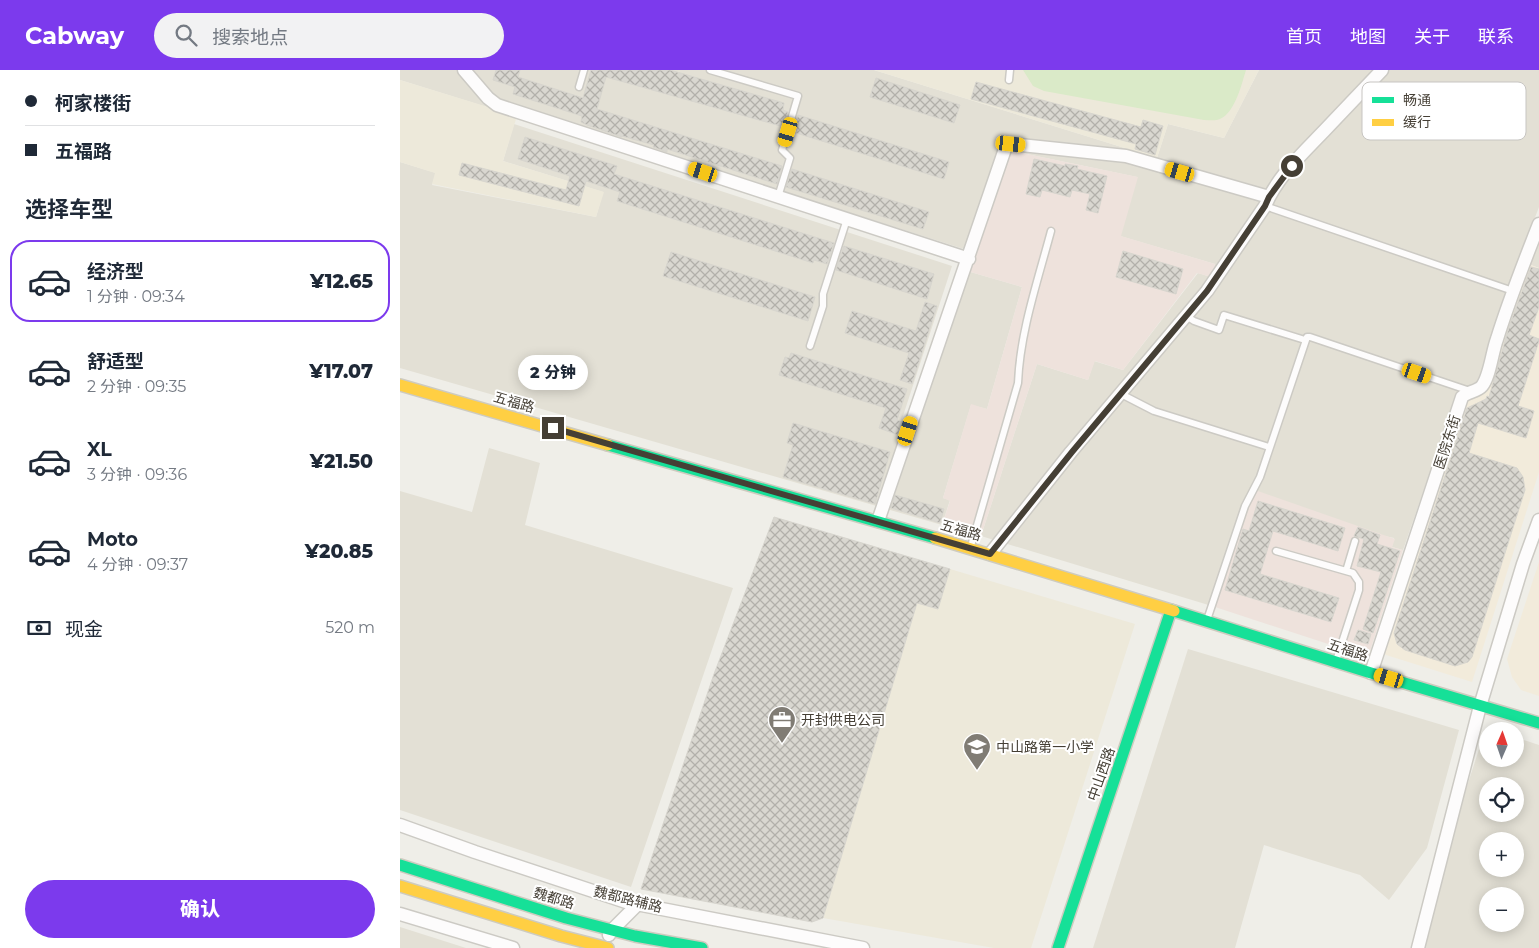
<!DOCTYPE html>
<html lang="zh">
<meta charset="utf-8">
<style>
:root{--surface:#fff;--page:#f2f2f3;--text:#1f2937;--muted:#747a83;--line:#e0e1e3;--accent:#7c3aed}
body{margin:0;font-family:Montserrat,"Noto Sans SC",sans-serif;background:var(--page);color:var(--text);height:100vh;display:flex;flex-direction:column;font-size:19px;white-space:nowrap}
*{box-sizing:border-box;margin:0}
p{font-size:16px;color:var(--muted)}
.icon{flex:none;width:28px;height:28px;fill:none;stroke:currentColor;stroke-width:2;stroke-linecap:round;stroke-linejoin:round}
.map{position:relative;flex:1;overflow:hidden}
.drawer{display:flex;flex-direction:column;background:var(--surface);width:400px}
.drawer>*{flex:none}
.top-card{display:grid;align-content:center;height:110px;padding:0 25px;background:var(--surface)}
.needle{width:32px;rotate:2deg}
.fabs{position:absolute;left:1079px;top:652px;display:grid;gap:10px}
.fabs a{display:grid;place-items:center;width:45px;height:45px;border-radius:50%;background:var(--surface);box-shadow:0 2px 12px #0003;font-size:25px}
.end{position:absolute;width:22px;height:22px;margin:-11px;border:6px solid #453f35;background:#fff;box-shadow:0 0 0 2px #fff}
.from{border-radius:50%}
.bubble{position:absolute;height:35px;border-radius:18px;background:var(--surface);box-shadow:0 2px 12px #0003;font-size:16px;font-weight:800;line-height:35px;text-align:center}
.car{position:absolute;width:15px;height:30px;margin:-15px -8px;border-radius:6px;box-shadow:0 0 4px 1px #0007;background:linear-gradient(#f5c518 24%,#345 0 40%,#f5c518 0 76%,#345 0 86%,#f5c518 0)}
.top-card b{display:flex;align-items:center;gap:18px;height:48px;font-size:19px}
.top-card b+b{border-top:1px solid var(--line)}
.top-card i{width:12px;height:12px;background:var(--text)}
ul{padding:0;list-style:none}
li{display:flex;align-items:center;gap:15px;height:82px;margin:0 10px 8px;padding:0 15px;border:2px solid transparent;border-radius:20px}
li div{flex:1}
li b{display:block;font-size:19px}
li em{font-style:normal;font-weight:800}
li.current{border-color:var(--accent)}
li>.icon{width:45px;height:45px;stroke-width:1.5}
h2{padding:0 25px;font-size:22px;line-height:60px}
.pay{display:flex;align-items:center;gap:12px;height:55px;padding:0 25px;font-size:19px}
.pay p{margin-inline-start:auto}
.cta{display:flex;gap:10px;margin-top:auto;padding:10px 25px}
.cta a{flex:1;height:58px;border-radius:30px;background:var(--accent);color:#fff;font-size:20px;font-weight:800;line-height:58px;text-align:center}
header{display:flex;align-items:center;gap:30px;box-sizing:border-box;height:70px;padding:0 25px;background:var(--accent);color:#fff}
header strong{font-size:24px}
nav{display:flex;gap:28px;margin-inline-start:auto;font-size:18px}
.search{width:350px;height:45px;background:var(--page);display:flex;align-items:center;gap:12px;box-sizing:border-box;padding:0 18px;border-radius:28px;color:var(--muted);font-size:19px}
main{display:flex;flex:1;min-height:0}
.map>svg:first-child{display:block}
.residential{fill:#e3e0d5;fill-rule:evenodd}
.commercial{fill:#f2ebdb}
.education{fill:#ede9da}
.medical{fill:#eee2dc}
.grass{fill:#daeac8}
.building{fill:url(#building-cross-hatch);stroke:#d7d5ce}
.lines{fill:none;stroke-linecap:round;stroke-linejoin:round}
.lane-casing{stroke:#cccac4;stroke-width:9}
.street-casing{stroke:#cccac4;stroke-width:15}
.fast-casing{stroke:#cecbbf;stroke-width:14}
.slow-casing{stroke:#cecbbf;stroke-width:14}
.lane{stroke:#fdfcfc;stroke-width:6}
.street{stroke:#fdfcfc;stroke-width:12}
.fast{stroke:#16e098;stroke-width:11}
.slow{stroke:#ffcf43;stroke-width:11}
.route{stroke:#453f35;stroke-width:6}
.labels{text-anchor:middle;stroke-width:4;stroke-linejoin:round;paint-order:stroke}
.street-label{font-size:14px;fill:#453f35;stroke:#fff}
.poi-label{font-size:14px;fill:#453f35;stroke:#fff;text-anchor:start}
.key{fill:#fff;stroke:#c7c5c2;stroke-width:1}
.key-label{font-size:14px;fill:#453f35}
</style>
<header>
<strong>Cabway</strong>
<div class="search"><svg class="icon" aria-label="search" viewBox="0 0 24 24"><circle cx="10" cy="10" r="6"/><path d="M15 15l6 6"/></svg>搜索地点</div>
<nav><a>首页</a><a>地图</a><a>关于</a><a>联系</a></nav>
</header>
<main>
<section class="drawer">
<div class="top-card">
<b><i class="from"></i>柯家楼街</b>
<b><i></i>五福路</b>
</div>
<h2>选择车型</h2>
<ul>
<li class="current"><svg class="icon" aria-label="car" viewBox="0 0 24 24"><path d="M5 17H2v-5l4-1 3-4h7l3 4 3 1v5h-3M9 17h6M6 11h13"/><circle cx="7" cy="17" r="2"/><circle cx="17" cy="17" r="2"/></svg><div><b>经济型</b><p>1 分钟 · 09:34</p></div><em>¥12.65</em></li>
<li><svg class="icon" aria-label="car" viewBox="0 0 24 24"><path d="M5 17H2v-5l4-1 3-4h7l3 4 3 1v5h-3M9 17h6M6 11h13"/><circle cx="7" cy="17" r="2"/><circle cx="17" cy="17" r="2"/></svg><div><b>舒适型</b><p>2 分钟 · 09:35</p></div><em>¥17.07</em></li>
<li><svg class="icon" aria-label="car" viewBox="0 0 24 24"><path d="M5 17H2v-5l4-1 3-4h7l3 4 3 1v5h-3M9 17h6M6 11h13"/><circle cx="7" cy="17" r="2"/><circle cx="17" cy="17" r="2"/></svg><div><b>XL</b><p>3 分钟 · 09:36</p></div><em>¥21.50</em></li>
<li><svg class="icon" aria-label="car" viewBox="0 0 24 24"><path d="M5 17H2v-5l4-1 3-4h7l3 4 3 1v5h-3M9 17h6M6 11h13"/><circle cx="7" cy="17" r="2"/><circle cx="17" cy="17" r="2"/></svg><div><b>Moto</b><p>4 分钟 · 09:37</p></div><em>¥20.85</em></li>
</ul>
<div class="pay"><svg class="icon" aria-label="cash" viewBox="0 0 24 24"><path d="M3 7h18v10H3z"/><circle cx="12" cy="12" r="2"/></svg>现金<p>520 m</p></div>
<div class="cta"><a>确认</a></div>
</section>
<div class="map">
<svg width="1139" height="878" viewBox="0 0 1139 878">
<defs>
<pattern id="building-cross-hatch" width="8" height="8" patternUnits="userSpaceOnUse" patternTransform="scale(1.25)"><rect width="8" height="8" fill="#d9d7d0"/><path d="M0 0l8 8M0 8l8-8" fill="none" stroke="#b2b0aa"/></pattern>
</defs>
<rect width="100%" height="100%" fill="#efeee8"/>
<!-- residential -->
<path class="residential" d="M0,0h474l283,88 11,-34 56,14 35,-68h280v137l-26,68 -33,106 -8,5 -12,-1 -57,165 -11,-3 2,-9 -147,-31 -32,100 -234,-71 56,-172 51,16 6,-19 29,9 75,-97 13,4 4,-13 -95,-28 17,-59 -139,-29 -34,101 -468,-149 -3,9 -93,-29z
M114,54l438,142 -50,153 10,10 55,-158 55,16 -35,122 -16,-4 -28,93 7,2 -8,25 -542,-157v-206l36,11 -4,12 164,32 7,-25 -100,-31z
M1139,168v30l-11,-4z
M89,378l51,15 -15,62 208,63 -102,299 -231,-77v-319l72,21z
M788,579l271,81 -32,118 -38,52 -29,-25 -96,-30 -29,103h-142z
M1087,667l1,22h27v-22l24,8v203h-115l34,-134 24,-74zM1088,716h27v28h-27zM1088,771h27v28h-27zM1088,826h27v28h-27z
M0,857l66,21h-66z"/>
<!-- commercial -->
<path class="commercial" d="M1128,194l11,4v204l-67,210 -89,-28 79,-249 22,-13z
M1139,492v134l-18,-6 -9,-13 -5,-18z"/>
<!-- education -->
<path class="education" d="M474,0h385l-35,68 -56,-14 -11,34z
M0,10l117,36 -14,45 101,31 -8,25 -164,-33 3,-11 -35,-11z
M550,499l185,55 -104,324h-37l-171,-30 94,-315 21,6z"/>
<!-- medical -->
<path class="medical" d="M608,80l130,27 -17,59 94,28 -4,13 -14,-4 -74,97 -28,-9 -7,19 -51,-16 -56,172 -39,-11 8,-24 -7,-3 28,-94 16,5 35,-122 -55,-16z
M855,420l140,49 -3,8 11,3 -35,107 -153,-50 32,-100z"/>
<!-- grass -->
<path class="grass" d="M623,0h223c-4,13 -11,43 -26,49 -4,2 -11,1 -16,1l-160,-29 -11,-5z"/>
<!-- building -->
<path class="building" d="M96,0h24l-2,7 65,21 8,-28h79l114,33 -1,7 5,2 -4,15 -178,-50 -9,32 185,57 -5,18 -110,-35v3l-14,-5 1,-2 -32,-9v1l-35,-12 -6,-3 1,-6 -69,-22 2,-7 -22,-7z
M476,8l84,27 -6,18 -84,-26z
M576,12l165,45 2,-7 20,6 -8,29 -20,-6 1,-5 -165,-45z
M398,45l151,47 -5,17 -151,-47z
M125,67l92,29 -3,8 220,69 -7,21 -13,-4 -1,3 -196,-62 3,-9 -34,-11 -7,25 -120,-31 3,-12 104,27 4,-14 -52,-17z
M634,89l31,7v-2l13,2 -1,3 30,7 -9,37 -12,-3 4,-16 -18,-4 -2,7 -28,-7 -2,7 -14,-3z
M392,99l137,43 -6,17 -137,-42z
M444,176l90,28 -7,25 -91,-29z
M723,181l60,18 -7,25 -60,-17z
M271,182l144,45 -7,24 -145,-45z
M1131,197l8,2v38l-10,28 10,4v2l-21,65 16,5 -8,27 -48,-15 -9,30 48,15 6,9 2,13 -53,167 -4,5 -13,4 -50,-16 -8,-6 -3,-11 73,-225 19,-9 1,-3 2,1 20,-70z
M525,232l12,4 -25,78 -12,-4 9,-27 -64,-20 7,-22 64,20z
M391,283l116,36 -10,31 5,2 -4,13 -19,-7 7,-20 -107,-33 6,-18 4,1z
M393,353l97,29 -15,52 -92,-27 10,-32 -6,-2z
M495,425l49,14 -4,14 -49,-15z
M858,431l87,27 -7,23 -65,-20 -13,43 79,24 -8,24 -106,-32 18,-61 6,2z
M374,447l176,52 -12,40 -21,-6 -94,315 -11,4 -171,-33 73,-215z
M958,457l22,8 -3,9 23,7 -27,82 -10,-4 18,-57 -24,-6 7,-27 -10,-3z
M958,560l13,4 -3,10 -14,-4z"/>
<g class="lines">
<defs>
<path id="lane" d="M310,0l88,26 -16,54 8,8 -12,39
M609,10l1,-10
M179,17l5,-17
M865,136l248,85
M786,246l8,5 25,9 5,-15 81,25
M410,276l13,-40v-12l24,-75
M721,324l33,17 115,36
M571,476l47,-163c2,-51 20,-103 33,-152
M876,481l77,22 6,9v8l-23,71
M946,501l9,-30
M807,550l38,-114 15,-29 47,-140h3l160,54"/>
<path id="street" d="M64,0l24,28 9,7 472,154
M478,451l128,-375 5,-2 115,12 143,41
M590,484l81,-102 136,-161 58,-85c12,-29 37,-52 59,-75 19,-20 39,-41 58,-61
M971,603l91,-276c6,-6 15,-5 20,-11 8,-10 10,-34 15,-47 12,-39 27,-77 42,-115
M0,755l75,27 151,50 237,46
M0,844l113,34
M209,865l3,-5 26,-26
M1018,878l62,-242 43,-142 16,-44"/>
<path id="fast" d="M208,375l327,93
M774,541l197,62 168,50
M0,795l166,53 69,18 67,12
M658,878l113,-338"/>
<path id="slow" d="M0,315l208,60
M535,468l239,73
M0,816l161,50 47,12"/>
</defs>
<!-- lane casing -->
<use href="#lane" class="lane-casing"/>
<!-- street casing -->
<use href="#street" class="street-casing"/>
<!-- fast casing -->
<use href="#fast" class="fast-casing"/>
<!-- slow casing -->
<use href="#slow" class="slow-casing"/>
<!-- lane -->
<use href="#lane" class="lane"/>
<!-- street -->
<use href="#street" class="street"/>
<!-- fast -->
<use href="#fast" class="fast"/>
<!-- slow -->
<use href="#slow" class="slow"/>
</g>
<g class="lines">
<!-- route -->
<path class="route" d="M153,358l437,126 82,-102 135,-161 58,-85 4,-9 23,-31"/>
</g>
<!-- icons -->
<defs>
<symbol id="office-pin" viewBox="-11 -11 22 30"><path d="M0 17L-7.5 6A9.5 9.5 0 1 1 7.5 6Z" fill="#807c74" stroke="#fff"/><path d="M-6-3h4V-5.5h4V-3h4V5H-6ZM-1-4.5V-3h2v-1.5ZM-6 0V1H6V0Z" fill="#fff"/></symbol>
<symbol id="school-pin" viewBox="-11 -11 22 30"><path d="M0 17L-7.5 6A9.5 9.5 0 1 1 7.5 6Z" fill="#807c74" stroke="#fff"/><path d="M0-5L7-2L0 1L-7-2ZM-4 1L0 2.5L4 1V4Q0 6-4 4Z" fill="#fff"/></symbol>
</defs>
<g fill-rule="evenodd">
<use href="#office-pin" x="366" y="634" width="32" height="43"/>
<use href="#school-pin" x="561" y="661" width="32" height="43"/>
</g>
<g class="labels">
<!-- street labels -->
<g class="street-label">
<text transform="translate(114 332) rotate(16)" y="5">五福路</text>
<text transform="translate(1047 372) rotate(-72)" y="5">医院东街</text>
<text transform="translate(561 460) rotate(16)" y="5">五福路</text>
<text transform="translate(948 580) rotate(18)" y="5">五福路</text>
<text transform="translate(701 704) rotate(-71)" y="5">中山西路</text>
<text transform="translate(154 828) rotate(17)" y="5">魏都路</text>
<text transform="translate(228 829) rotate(14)" y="5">魏都路辅路</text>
</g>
<!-- poi labels -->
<g class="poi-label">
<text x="401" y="655">开封供电公司</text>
<text x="596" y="682">中山路第一小学</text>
</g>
</g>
<!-- legend -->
<rect x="962" y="12" width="164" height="58" rx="8" class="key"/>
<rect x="972" y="27" width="22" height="6" fill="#16e098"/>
<rect x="972" y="49" width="22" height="7" fill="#ffcf43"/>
<g class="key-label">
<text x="1003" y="35">畅通</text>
<text x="1003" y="57">缓行</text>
</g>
</svg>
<div class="fabs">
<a><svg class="needle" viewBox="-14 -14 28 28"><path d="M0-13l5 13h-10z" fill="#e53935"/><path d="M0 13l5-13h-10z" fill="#747a83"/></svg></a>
<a><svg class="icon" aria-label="locate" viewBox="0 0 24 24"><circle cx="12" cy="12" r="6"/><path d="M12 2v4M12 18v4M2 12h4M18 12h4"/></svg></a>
<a>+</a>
<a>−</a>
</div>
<i class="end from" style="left:892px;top:96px"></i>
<i class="end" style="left:153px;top:358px"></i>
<div class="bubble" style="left:118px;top:285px;width:70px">2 分钟</div>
<i class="car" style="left:388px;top:62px;rotate:197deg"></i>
<i class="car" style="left:611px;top:74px;rotate:96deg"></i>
<i class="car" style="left:303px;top:102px;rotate:288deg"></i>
<i class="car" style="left:780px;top:102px;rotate:286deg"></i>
<i class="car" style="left:1017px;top:303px;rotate:109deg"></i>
<i class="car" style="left:508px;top:361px;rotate:18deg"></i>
<i class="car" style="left:989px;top:608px;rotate:287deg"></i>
</div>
</main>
